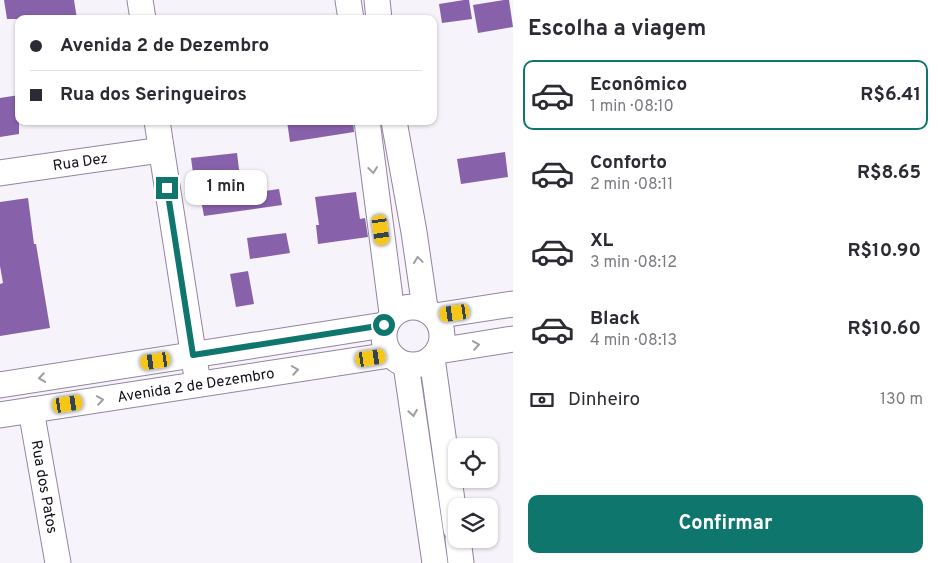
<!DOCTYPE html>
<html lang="pt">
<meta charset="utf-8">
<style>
:root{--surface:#fff;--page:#f7f7f7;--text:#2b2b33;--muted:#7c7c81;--line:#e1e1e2;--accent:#0f766e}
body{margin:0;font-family:Overpass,sans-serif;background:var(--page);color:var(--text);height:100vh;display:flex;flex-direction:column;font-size:19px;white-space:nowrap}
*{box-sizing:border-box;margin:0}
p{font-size:16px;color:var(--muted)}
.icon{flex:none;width:28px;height:28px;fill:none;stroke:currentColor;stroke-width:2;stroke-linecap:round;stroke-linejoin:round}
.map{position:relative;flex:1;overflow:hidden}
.sheet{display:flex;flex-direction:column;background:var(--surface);width:425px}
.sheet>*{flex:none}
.guide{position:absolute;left:15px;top:15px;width:422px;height:110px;border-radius:10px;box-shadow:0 1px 4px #0004;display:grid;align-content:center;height:110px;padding:0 15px;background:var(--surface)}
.controls{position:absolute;left:448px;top:438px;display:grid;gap:10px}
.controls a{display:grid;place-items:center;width:50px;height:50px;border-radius:10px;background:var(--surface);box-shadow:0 1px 4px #0004;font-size:25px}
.end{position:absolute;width:22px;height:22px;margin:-11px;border:6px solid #0f766e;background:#fff;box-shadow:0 0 0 2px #fff}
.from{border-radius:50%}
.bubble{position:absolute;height:35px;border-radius:10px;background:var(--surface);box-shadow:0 1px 4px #0004;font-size:16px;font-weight:700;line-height:35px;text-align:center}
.car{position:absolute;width:15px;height:30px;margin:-15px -8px;border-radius:6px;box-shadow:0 0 4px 1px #0007;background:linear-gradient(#f5c518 24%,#345 0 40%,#f5c518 0 76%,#345 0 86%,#f5c518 0)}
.guide b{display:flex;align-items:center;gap:18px;height:48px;font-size:19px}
.guide b+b{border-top:1px solid var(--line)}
.guide i{width:12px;height:12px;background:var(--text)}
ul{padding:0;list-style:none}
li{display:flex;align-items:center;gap:15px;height:70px;margin:0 10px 8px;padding:0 5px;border:2px solid transparent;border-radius:10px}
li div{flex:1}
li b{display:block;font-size:19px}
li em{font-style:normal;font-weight:700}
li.active{border-color:var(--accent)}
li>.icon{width:45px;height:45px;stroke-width:1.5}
h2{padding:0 15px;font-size:22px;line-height:60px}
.pay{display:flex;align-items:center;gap:12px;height:55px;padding:0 15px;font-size:19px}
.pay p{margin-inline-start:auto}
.primary-button{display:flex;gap:10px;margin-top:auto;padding:10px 15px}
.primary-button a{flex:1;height:58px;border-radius:10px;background:var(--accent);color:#fff;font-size:20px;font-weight:700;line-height:58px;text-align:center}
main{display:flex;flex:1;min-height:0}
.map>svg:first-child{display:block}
.building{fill:#8861ab}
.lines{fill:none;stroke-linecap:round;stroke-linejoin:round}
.minor-casing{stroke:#9384a3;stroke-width:27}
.minor{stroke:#fff;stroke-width:25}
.oneway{stroke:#a09ea3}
.route{stroke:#0f766e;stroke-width:6}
.labels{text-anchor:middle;stroke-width:4;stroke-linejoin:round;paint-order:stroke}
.street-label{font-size:15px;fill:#120d18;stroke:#f6f3fa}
</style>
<main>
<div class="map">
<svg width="513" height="563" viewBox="0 0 513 563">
<rect width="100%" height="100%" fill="#f6f3fa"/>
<!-- building -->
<path class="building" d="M4,0h70l3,19h-70z
M464,0h5l3,19 -30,4 -3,-19z
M504,0h5l4,27 -35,6 -5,-28z
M19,95v39l-19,3v-39z
M287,121h66l1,11 -64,10z
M505,152l3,25 -47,7 -4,-25z
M237,153l5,41 37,-5 3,16 -78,11 -4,-21 -4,1 -5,-38z
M356,192l4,27 5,-1 3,19 -50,7 -2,-19h3l-4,-28z
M28,198l6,46h2l14,84 -50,8v-52l3,-1 -3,-17v-64z
M286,233l4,20 -40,6 -3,-21z
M248,271l6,33 -18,3 -6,-33z"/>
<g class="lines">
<defs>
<g id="minor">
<path d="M140,0l3,19"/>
<path d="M348,0l3,19"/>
<path d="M377,0l2,19"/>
<path d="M157,121l39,250"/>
<path d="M367,121l25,192"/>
<path d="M394,121l20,111 11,76"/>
<path id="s1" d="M0,173l161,-23"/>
<circle cx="413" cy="336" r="29"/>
<path d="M435,316l78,-12"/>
<path d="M438,351l75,-12"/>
<path d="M432,358l24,171"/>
<path d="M406,365l29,198"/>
<path d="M0,385l384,-60"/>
<path id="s2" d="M31,410l27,153"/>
<path id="s3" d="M0,415l390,-60"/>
<path d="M458,539l3,24"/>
</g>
</defs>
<!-- minor casing -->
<use href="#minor" class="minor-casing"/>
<!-- minor -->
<use href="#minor" class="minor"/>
</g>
<!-- one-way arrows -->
<defs><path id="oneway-chevron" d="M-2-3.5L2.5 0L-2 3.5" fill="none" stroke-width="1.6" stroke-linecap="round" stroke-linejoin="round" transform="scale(1.25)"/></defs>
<g class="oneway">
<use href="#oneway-chevron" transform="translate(373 170) rotate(83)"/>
<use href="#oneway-chevron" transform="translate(418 260) rotate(-98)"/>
<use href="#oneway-chevron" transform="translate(476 345) rotate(-9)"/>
<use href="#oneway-chevron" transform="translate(295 370) rotate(-9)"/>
<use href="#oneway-chevron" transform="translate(42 378) rotate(171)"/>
<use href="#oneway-chevron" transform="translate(100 400) rotate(-9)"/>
<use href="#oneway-chevron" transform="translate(413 413) rotate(81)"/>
</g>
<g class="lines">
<!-- route -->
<path class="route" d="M167,188l26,167 191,-30"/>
</g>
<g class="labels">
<!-- street labels -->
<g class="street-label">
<text dy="5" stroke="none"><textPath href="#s1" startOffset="81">Rua Dez</textPath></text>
<text dy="5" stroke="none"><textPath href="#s3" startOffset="198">Avenida 2 de Dezembro</textPath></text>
<text dy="5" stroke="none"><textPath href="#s2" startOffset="78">Rua dos Patos</textPath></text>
</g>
</g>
</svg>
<div class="controls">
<a><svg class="icon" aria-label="locate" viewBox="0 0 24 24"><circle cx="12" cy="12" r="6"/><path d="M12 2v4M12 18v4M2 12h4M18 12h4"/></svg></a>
<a><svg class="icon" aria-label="layers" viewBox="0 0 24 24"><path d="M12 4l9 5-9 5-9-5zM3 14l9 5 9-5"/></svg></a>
</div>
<i class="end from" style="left:384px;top:325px"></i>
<i class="end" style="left:167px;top:188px"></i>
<div class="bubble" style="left:185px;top:170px;width:82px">1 min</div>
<i class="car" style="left:381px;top:230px;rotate:172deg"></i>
<i class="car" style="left:455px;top:313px;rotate:262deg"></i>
<i class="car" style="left:371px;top:358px;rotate:81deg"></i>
<i class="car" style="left:156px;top:361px;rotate:261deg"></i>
<i class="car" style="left:68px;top:404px;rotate:81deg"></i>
<div class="guide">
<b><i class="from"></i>Avenida 2 de Dezembro</b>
<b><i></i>Rua dos Seringueiros</b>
</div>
</div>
<section class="sheet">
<h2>Escolha a viagem</h2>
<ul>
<li class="active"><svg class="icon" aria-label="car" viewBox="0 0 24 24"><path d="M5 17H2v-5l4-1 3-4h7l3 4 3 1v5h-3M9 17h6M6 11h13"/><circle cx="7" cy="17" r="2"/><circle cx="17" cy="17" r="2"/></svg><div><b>Econômico</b><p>1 min · 08:10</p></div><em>R$6.41</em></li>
<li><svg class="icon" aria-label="car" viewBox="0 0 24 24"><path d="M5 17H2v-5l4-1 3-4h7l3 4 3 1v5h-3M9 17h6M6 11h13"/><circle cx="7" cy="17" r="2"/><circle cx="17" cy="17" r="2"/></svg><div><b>Conforto</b><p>2 min · 08:11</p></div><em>R$8.65</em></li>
<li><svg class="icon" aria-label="car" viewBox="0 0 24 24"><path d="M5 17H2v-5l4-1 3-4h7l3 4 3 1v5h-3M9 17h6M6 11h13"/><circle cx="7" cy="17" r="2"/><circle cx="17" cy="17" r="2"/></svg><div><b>XL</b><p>3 min · 08:12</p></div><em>R$10.90</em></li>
<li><svg class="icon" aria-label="car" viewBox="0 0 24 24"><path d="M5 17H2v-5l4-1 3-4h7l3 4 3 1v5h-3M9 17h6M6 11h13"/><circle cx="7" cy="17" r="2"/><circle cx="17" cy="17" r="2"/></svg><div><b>Black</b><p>4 min · 08:13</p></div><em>R$10.60</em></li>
</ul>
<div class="pay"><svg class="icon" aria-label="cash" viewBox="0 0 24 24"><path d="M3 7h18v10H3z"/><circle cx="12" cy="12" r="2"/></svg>Dinheiro<p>130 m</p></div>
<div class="primary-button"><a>Confirmar</a></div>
</section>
</main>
